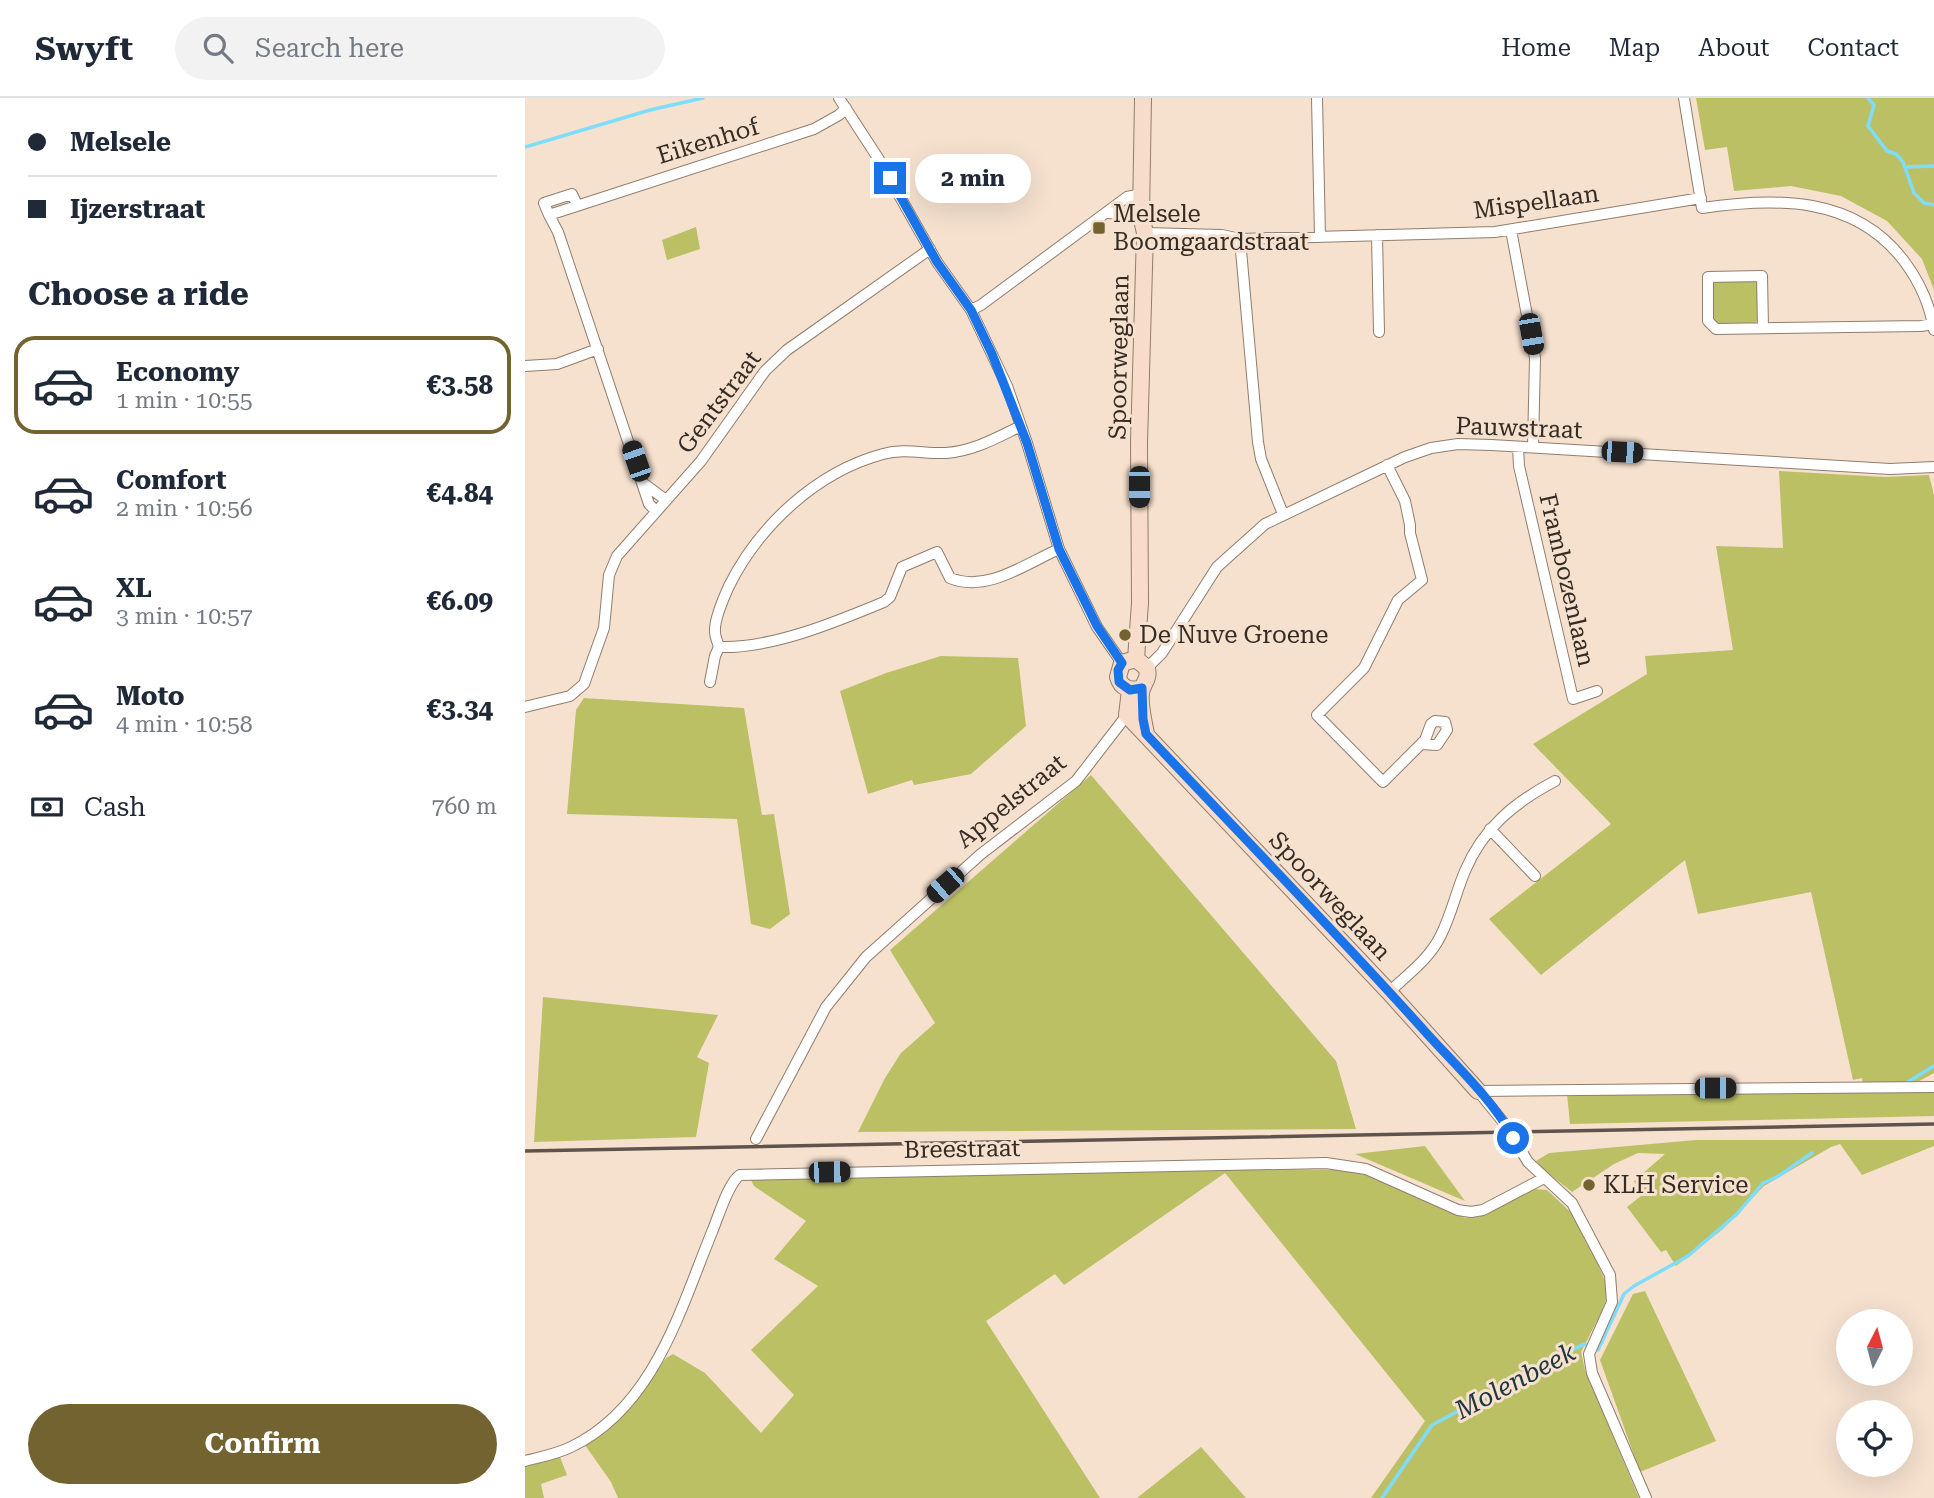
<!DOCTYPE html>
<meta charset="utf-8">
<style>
:root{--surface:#fff;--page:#f2f2f3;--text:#1f2937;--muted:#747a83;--line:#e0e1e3;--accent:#736331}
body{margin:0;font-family:"Roboto Serif",serif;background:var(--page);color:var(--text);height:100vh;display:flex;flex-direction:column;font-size:26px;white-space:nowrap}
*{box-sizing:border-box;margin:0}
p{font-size:23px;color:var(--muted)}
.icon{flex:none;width:38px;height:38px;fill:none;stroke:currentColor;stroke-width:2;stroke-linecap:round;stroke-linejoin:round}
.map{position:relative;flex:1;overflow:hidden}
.panel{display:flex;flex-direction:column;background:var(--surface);width:525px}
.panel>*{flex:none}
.top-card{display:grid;align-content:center;height:154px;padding:0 28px;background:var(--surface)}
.needle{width:46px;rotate:6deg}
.tools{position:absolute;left:1311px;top:1211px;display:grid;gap:14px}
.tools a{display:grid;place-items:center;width:77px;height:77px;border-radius:50%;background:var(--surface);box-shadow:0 7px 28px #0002;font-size:35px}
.end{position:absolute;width:32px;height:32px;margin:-16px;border:9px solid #1a73e8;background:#fff;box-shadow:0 0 0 4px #fff}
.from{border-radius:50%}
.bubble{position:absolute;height:49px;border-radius:24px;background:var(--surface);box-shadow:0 7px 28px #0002;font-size:23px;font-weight:700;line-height:49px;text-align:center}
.car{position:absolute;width:21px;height:42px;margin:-21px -10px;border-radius:9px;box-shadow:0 0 5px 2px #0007;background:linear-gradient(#222 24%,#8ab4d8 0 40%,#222 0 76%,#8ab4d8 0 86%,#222 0)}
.top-card b{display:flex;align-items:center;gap:24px;height:66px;font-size:26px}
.top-card b+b{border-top:2px solid var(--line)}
.top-card i{width:18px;height:18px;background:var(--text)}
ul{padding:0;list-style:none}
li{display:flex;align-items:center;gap:21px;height:98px;margin:0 14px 10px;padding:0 14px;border:4px solid transparent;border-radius:21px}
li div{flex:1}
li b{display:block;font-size:26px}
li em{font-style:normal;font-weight:700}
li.selected{border-color:var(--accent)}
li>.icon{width:63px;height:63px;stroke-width:1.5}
h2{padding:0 28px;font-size:32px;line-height:84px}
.pay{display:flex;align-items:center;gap:18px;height:77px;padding:0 28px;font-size:26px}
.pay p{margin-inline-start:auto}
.primary-button{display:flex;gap:14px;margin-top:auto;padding:14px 28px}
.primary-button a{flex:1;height:80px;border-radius:42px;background:var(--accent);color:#fff;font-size:28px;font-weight:700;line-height:80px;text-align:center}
header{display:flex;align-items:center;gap:42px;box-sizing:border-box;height:98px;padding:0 35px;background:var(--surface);border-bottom:2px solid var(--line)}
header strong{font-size:33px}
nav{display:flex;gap:38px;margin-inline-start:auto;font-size:24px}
.search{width:490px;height:63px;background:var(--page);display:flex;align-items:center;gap:18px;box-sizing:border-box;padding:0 24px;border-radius:38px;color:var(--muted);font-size:26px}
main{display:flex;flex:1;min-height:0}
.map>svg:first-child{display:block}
.green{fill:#bbc065}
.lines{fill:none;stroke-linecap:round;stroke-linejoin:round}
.stream{stroke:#7fddfc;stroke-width:3.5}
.street-casing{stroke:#907d6d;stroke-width:12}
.secondary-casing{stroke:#907d6d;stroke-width:18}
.street{stroke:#fff;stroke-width:10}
.secondary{stroke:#f7ddc9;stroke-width:16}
.rail{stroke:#5f544b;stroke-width:3.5}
.route{stroke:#1a73e8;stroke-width:9}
.poi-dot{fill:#736331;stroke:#f6e1cf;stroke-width:2.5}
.labels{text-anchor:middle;stroke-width:6;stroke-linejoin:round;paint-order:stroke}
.street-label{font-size:24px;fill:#332b24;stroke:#f6e1cf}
.poi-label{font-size:24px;fill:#332b24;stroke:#f6e1cf;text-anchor:start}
.water-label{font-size:26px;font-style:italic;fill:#21373e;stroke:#f6e1cf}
</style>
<header>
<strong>Swyft</strong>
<div class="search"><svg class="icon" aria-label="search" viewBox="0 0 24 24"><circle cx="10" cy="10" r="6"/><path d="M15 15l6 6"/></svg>Search here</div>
<nav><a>Home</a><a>Map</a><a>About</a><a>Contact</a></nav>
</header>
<main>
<section class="panel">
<div class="top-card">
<b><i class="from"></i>Melsele</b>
<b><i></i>Ijzerstraat</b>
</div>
<h2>Choose a ride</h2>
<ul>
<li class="selected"><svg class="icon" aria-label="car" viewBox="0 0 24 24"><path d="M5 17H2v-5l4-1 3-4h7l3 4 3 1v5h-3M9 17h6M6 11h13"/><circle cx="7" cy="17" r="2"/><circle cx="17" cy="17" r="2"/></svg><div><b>Economy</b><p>1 min · 10:55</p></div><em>€3.58</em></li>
<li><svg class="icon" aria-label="car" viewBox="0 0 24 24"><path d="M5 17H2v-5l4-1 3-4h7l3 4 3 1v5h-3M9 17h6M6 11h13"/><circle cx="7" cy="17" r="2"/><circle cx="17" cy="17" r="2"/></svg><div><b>Comfort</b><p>2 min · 10:56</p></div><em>€4.84</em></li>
<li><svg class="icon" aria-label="car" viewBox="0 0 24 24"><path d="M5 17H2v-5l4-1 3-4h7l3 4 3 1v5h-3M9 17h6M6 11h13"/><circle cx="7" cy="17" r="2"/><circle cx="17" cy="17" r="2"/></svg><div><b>XL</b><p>3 min · 10:57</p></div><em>€6.09</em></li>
<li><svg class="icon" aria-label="car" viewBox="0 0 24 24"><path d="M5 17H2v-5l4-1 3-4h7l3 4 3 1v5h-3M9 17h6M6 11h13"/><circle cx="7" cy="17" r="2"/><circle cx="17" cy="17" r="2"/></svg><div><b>Moto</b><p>4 min · 10:58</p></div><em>€3.34</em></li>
</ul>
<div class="pay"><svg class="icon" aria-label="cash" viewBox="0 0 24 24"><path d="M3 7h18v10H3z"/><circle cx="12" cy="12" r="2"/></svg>Cash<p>760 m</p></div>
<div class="primary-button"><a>Confirm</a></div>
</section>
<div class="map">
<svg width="1409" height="1400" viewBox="0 0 1409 1400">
<rect width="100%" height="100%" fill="#f6e1cf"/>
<!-- green -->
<path class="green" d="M1171,0h238v192l-12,-31 -35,-38 -46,-25 -50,-10 -57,5 -7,-44 -22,3z
M171,129l4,22 -33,11 -5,-20z
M1229,183l4,3v36l-3,3 -39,1 -3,-4 -1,-34 3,-4z
M1254,373l106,6 44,-2 5,20v578l-22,12h-49l-1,-7 -9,2 -42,-188 -113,22 -13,-54 -144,115 -52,-56 122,-95 -78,-80 114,-70 -2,-18 88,-6 -17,-104 67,2z
M416,558l77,2 8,68 -55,48 -57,11 -2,-5 -44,14 -28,-103 46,-18z
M59,600l160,10 18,107 12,-1 16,100 -20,15 -19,-5 -14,-105 -170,-5 9,-104z
M566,677l245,286 20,68 -498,3 27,-54 16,-25 34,-30 -45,-73z
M18,899l175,18 -21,42 12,6 -13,74 -162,5z
M1409,994v24l-364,8 -3,-30z
M1171,1042h238v6l-72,29 -22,-31 -9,3 -67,39 -41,43 -47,37 -10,-16 -5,2 -34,-45 14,-11 -7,-15 31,-27 -27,-1 -24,11 -42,28 -29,-23 -7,-8 13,-8z
M900,1048l40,55 -110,-47z
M699,1071l133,1 108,48 14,-1 55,-28 13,1 32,30 27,63v16l-4,12 -21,41 4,18 54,128h-268l54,-77 -200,-248 -161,112 -9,-11 -69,47 114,177h-482l-7,-16 -26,-37 48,-41 33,-46 7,-4 32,19 56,60 33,-38 -43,-45 67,-64 -44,-27 32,-38 -52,-35 -3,-6z
M1120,1193l71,150 -76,31 -40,-112 33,-66z
M676,1349l45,51h-109z
M35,1359l7,18 -26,9 3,14h-19v-31z"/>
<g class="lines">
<!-- stream -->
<path class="stream" d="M1343,0l6,7 -6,21 19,25 9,3 7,8 11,31 10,10 10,2
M0,49l125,-37 53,-12
M1380,69l29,-1
M1383,984l26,-16
M857,1400l50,-73 152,-81 14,6 26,-56 10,-8 54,-30 49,-42 26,-31 14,-6 35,-24"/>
<defs>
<path id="street" d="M314,0l39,60 59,104 34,48 36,76 20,57 32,106 38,78 25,36
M792,0l3,138
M1159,0l18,110c74,-11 153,-12 202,53 15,20 26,44 30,69
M583,115l33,2
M24,117l-5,-12 28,-9 5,11
M986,132l24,128 -2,89
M620,135l77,2 18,4 255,-7 206,-34
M852,137l2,97
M715,141l18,203 3,17 22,55
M446,212l10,-5 146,-108 15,-3
M1238,230l-1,-52 -54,1v44l8,8 205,-3 12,-2
M0,268l32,-2 41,-15
M993,349l1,19 54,233 24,-8
M862,367l18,36 5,24v8l12,47 -24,20 -34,68 -47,47 66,67 42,-42 6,-16 4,-3 10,1 2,8 -10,15 -16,-1
M118,385l23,17
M131,413l-7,-7 -91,-272 -9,-17 265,-86 25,-14 7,-7
M194,549c52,2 117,-25 165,-45l6,-5 12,-30 35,-15 13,26c37,15 75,-14 109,-29
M622,570l15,-15 55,-86 48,-43 140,-67 26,-9 27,-4 33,1 399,24 44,-2
M185,584l5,-26 4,-9c-1,-4 -4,-10 -4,-15 -1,-11 9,-35 14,-46 30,-60 87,-114 154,-132 21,-6 42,0 63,-1 28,-2 50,-15 75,-27
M0,609l45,-11 14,-12 20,-56 5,-53 8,-19 84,-95 64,-90 22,-21 143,-101
M965,731l45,47
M864,894c18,-17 40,-33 51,-55 11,-21 16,-45 25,-66 18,-43 50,-69 90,-90
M953,993l26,32 24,39 44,41 38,72 2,27 -23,52 3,19 54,125
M953,993l456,-4
M231,1041l70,-132 40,-50 115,-103 95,-73 51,-66
M0,1363c15,-4 32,-7 46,-14 83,-40 109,-137 141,-215 6,-14 16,-49 28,-57l586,-12 40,6 92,41 13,2 12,-2 61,-32"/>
<path id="secondary" d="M611,561l4,-56 -1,-160 6,-210 -4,-18 2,-117
M617,590c-12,4 -21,0 -24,-11l4,-14 14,-4 11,9c2,11 -2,12 -5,21 -4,10 2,34 4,45
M605,592l-3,25 262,277 89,99"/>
</defs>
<!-- street casing -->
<use href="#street" class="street-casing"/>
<!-- secondary casing -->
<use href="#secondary" class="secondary-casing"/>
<!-- street -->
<use href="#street" class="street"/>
<!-- secondary -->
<use href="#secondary" class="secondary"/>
<!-- rail -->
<path class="rail" d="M0,1053l1409,-27"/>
</g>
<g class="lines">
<!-- route -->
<path class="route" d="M365,80l47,84 34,48 21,44 35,89 32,106 38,77 25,37 -4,7 1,12 11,8 12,-2 1,31 3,15c92,98 185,193 275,293 28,32 73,73 92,111"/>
</g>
<!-- markers -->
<g class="poi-dot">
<rect x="567" y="123" width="14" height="14" rx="3.5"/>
<circle cx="600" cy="537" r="7"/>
<circle cx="1064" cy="1087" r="7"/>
</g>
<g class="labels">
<!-- street labels -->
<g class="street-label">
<text transform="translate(183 43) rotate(-17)" y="8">Eikenhof</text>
<text transform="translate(1011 104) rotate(-8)" y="8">Mispellaan</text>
<text transform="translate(594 259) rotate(-89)" y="8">Spoorweglaan</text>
<text transform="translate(194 304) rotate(-53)" y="8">Gentstraat</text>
<text transform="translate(994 330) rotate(2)" y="8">Pauwstraat</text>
<text transform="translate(1042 482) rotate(77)" y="8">Frambozenlaan</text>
<text transform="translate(486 703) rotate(-39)" y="8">Appelstraat</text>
<text transform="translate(805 798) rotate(47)" y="8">Spoorweglaan</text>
<text transform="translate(437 1051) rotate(-1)" y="8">Breestraat</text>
</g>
<!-- poi labels -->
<g class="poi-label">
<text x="588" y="124">Melsele<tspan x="588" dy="28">Boomgaardstraat</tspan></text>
<text x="614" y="545">De Nuve Groene</text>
<text x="1078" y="1095">KLH Service</text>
</g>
<!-- water labels -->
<g class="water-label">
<text transform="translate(990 1283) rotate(-28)" y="9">Molenbeek</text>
</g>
</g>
</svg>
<div class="tools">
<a><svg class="needle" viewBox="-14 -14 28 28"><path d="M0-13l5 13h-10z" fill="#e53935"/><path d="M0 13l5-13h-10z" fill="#747a83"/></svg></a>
<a><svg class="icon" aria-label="locate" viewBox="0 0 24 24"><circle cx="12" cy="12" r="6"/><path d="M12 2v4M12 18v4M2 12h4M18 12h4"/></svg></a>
</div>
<i class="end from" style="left:988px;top:1040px"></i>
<i class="end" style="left:365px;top:80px"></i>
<div class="bubble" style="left:390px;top:56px;width:116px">2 min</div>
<i class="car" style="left:1006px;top:236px;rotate:170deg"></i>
<i class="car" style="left:1097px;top:354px;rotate:93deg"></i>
<i class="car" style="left:111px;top:363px;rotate:341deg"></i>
<i class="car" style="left:614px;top:389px;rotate:180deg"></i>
<i class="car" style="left:420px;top:787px;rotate:229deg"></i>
<i class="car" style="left:1190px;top:990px;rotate:90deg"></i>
<i class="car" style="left:304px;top:1074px;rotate:89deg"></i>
</div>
</main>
